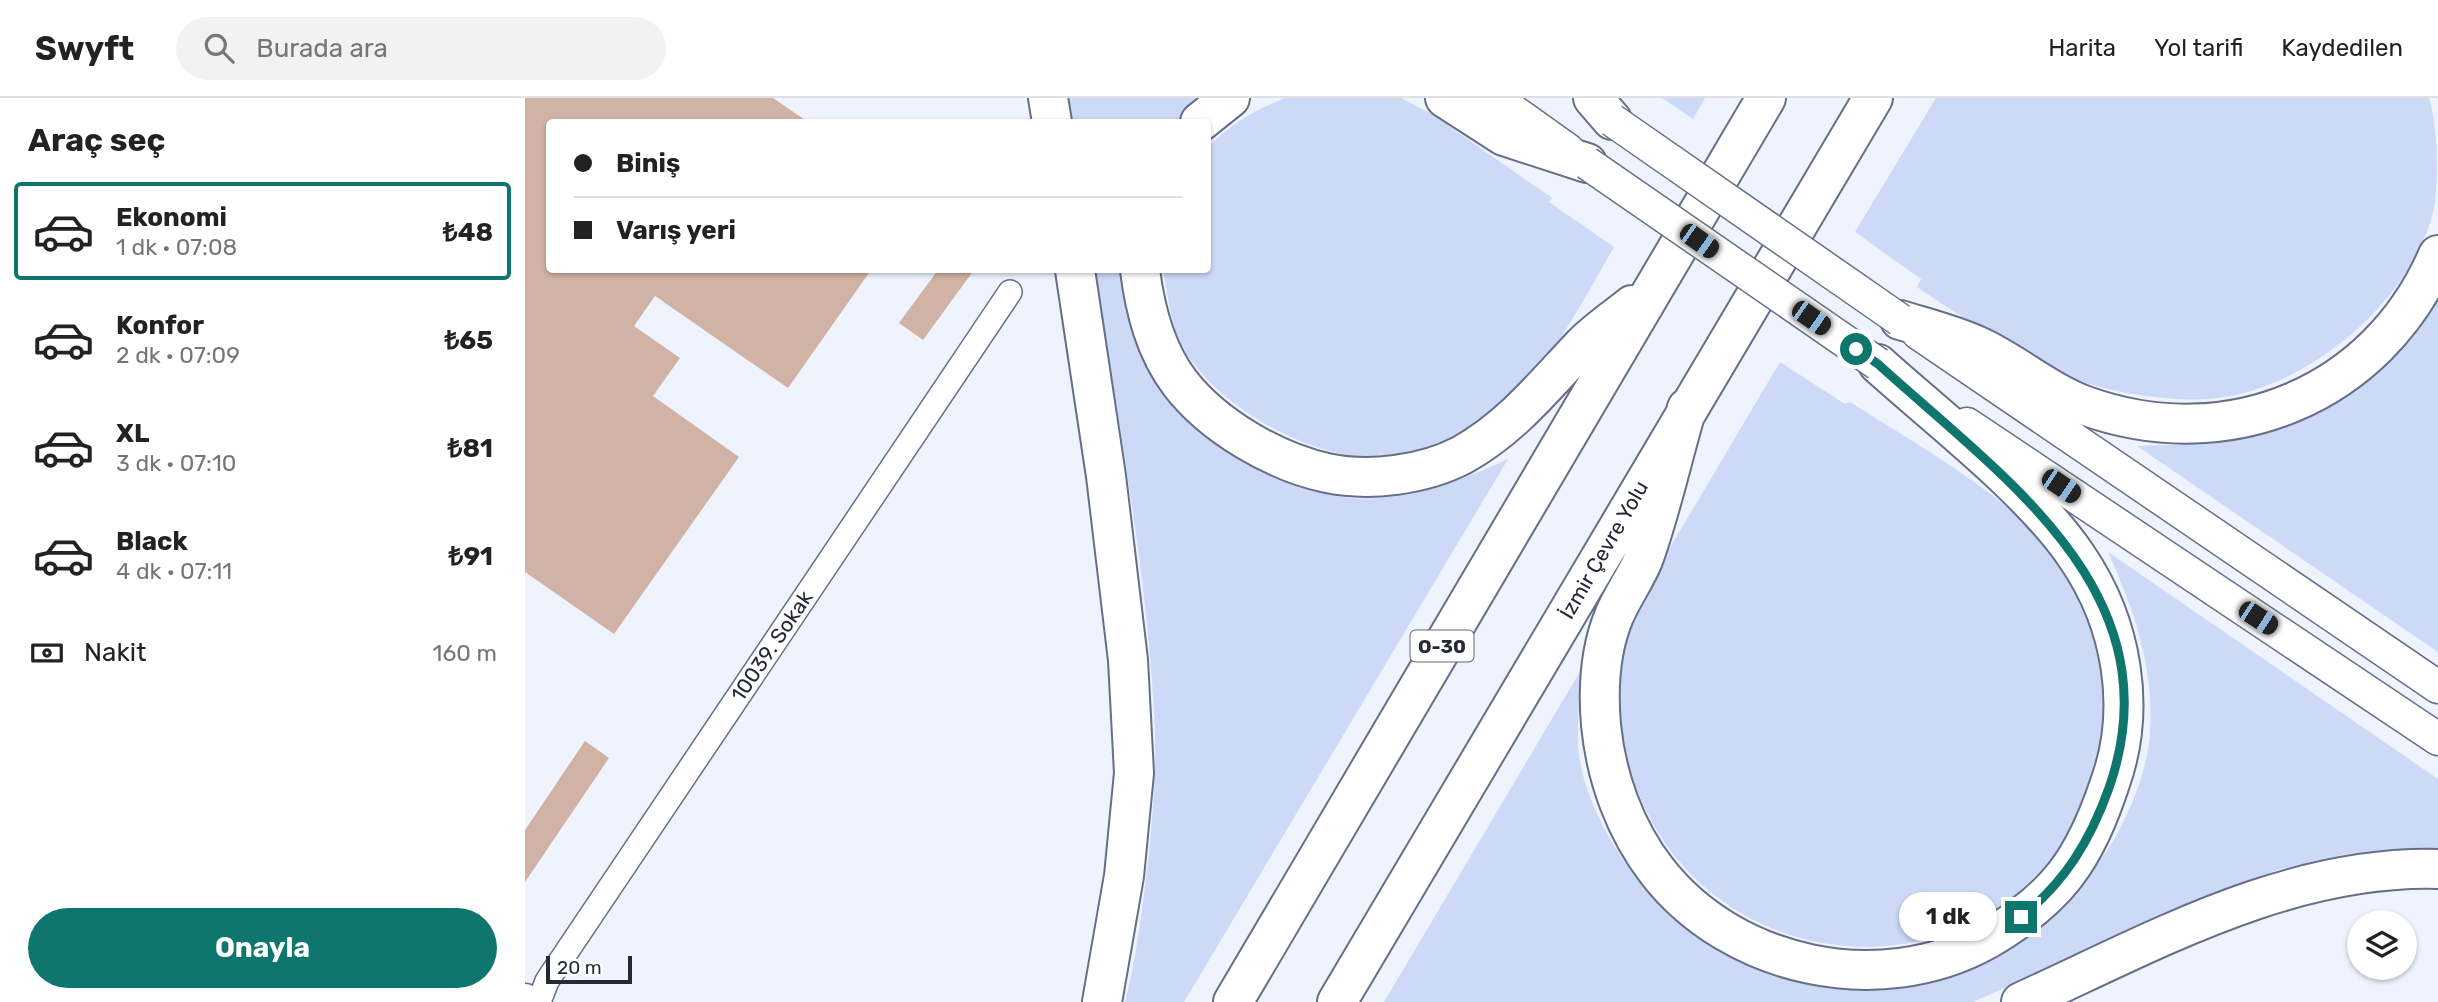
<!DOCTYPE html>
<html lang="tr">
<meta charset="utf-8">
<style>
:root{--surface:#fff;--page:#f2f2f2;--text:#222;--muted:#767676;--line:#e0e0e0;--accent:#0f766e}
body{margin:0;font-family:Rubik,sans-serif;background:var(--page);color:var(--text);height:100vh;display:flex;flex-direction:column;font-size:26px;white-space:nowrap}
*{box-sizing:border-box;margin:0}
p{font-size:23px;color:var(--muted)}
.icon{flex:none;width:38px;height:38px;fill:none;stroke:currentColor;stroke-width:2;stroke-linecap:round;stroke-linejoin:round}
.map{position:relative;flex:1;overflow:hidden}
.details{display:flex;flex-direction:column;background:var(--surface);width:525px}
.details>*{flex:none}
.top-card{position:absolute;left:21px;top:21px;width:665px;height:154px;border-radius:7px;box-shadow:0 2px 5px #0004;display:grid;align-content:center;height:154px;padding:0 28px;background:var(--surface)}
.tools{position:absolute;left:1822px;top:812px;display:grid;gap:14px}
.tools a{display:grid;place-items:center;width:70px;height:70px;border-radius:50%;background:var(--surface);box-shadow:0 2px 5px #0004;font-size:35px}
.scale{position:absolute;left:21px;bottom:18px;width:86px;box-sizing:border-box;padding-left:7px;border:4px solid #252934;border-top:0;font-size:19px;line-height:24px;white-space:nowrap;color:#252934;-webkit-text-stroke:5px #fff;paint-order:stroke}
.end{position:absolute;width:32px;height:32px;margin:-16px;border:9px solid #0f766e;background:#fff;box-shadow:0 0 0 4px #fff}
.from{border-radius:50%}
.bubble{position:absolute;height:49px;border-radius:24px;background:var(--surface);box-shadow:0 2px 5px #0004;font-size:23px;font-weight:700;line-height:49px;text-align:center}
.car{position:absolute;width:21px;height:42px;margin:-21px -10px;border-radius:9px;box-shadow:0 0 5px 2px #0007;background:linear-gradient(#222 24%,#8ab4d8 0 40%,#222 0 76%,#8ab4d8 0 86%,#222 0)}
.top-card b{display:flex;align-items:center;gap:24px;height:66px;font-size:26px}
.top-card b+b{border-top:2px solid var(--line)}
.top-card i{width:18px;height:18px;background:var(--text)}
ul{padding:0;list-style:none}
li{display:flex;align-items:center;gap:21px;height:98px;margin:0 14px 10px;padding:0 14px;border:4px solid transparent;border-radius:7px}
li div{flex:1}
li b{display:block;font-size:26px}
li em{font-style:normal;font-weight:700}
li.active{border-color:var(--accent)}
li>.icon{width:63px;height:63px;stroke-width:1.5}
h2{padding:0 28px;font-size:32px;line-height:84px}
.pay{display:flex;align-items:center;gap:18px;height:77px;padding:0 28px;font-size:26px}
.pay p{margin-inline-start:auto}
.cta{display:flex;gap:14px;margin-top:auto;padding:14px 28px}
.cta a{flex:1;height:80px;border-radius:42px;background:var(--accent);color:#fff;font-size:28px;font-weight:700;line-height:80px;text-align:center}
header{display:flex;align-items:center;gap:42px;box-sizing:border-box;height:98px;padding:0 35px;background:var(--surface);border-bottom:2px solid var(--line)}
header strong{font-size:33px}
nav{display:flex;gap:38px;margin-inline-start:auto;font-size:24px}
.search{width:490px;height:63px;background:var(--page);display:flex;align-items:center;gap:18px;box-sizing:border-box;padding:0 24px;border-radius:38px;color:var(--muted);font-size:26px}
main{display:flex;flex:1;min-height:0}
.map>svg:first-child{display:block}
.green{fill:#ccd9f7}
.building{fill:#d0b3a4}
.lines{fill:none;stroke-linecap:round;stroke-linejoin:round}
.street-casing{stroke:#656f87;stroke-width:26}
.secondary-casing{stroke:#656f87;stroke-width:35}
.highway-casing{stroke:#656f87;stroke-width:42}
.street{stroke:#fff;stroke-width:23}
.secondary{stroke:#fff;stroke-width:32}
.highway{stroke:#fff;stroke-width:38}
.secondary-bridge-casing{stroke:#656f87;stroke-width:35;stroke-linecap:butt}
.secondary-bridge{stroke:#fff;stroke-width:32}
.route{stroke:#0f766e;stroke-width:9}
.labels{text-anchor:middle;stroke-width:5;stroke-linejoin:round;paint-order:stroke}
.shield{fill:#fff;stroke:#666971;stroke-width:2}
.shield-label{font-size:19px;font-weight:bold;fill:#252934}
.street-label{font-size:21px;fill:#252934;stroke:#fff}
</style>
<header>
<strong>Swyft</strong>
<div class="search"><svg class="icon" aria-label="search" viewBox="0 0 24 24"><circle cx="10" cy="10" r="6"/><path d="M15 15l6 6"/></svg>Burada ara</div>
<nav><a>Harita</a><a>Yol tarifi</a><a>Kaydedilen</a></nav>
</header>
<main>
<section class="details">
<h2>Araç seç</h2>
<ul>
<li class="active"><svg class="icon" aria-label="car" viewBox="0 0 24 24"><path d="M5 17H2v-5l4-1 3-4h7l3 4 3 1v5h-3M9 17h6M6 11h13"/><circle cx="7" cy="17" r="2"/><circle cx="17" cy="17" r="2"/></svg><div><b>Ekonomi</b><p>1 dk · 07:08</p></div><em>₺48</em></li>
<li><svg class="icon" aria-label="car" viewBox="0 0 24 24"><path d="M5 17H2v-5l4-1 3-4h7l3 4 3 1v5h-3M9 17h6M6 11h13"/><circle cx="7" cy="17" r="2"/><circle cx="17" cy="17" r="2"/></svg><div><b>Konfor</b><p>2 dk · 07:09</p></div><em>₺65</em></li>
<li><svg class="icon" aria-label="car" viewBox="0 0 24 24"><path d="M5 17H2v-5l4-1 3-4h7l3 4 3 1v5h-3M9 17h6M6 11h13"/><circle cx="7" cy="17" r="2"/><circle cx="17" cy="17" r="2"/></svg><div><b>XL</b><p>3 dk · 07:10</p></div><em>₺81</em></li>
<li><svg class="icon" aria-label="car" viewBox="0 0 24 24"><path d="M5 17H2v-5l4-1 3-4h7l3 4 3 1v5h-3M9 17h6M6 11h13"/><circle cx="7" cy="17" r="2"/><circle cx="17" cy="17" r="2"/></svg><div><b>Black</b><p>4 dk · 07:11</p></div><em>₺91</em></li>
</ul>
<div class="pay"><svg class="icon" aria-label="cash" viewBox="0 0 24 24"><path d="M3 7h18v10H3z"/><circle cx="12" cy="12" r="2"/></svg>Nakit<p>160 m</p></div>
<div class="cta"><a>Onayla</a></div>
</section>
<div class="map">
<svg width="1913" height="904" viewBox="0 0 1913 904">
<rect width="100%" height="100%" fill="#eef3fe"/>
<!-- green -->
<path class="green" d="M544,0h132l-26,24h-102z
M760,0h116l29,15 122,85 -3,4 65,45c-32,55 -63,117 -110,161 -31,29 -84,48 -126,49 -67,3 -159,-50 -193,-106 -14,-23 -17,-56 -22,-81h44l1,-123c23,-23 47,-37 77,-49z
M1137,0h43l-12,21z
M1411,0h493c9,30 9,74 6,105 -18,96 -131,190 -227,196 -32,2 -68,-3 -100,-10 -57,-12 -142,-69 -191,-102l4,-8 -66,-47z
M570,172h28c1,102 70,172 161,209 21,8 44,17 66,19 57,4 108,-16 158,-39l-324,543h-59c9,-33 13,-66 18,-99 8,-63 15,-128 11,-191 -8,-148 -37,-296 -59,-442z
M1913,202v352l-301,-206c43,-1 85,-3 127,-13 54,-12 111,-53 147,-93 10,-12 18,-27 27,-40z
M1255,264l65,42 5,-2c69,44 170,100 217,166 23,32 34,80 37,118 1,15 4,31 4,46 -1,19 -15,43 -21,62 -4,12 -7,26 -13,37 -10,18 -28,35 -43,49 -9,9 -18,20 -28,28 -21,15 -48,24 -72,30 -113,31 -235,-22 -285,-128 -37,-75 -36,-145 -1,-220z
M1583,454l330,227v71l-92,4 -69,16 -91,36 -213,96h-589l197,-332c-1,25 -4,52 -3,77 4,44 28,90 54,125 125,130 380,130 482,-32 18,-33 34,-71 36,-109 4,-65 -16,-121 -42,-179z"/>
<!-- building -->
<path class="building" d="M0,0h248l35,24h-259v148h322l-83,118 -133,-92 -21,30 46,32 -27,38 86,61 -125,177 -89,-62z
M413,172h36l-51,70 -24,-17z
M60,643l24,17 -84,124v-52z"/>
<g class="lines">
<defs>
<path id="street" d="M14,904l8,-21 463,-689"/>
<path id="secondary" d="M970,0l73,52
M1393,235l520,354
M1442,326l471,315
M0,902l2,2"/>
<path id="highway" d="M523,0l4,24
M920,0l59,38 83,27
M1068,0l19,22
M675,24l30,-24
M550,172l31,206 22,184 6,113 -10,103 -22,126
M615,172c5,40 15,80 40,113 33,43 95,79 147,90 42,9 97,2 135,-18 50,-28 82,-69 121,-110 15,-15 33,-27 49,-40
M1375,222c26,8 55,15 80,27 36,17 69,46 106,59 143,51 292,-11 352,-151
M1162,310c-15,50 -26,103 -44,152 -8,19 -21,37 -29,56 -14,34 -16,74 -13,109 5,52 24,105 56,146 75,97 223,128 329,69 29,-17 58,-38 79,-65 21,-27 34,-59 45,-92 27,-75 12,-160 -33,-226 -45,-67 -137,-137 -199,-193
M708,904l533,-904
M812,904l536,-904
M1496,904c132,-60 267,-137 417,-133"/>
</defs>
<!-- street casing -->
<use href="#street" class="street-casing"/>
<!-- secondary casing -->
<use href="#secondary" class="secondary-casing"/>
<!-- highway casing -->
<use href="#highway" class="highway-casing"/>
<!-- street -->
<use href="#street" class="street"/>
<!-- secondary -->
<use href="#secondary" class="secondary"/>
<!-- highway -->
<use href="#highway" class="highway"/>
<defs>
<path id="secondary-bridge" d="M1087,22l288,200
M1062,65l291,201"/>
</defs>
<!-- secondary-bridge casing -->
<use href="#secondary-bridge" class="secondary-bridge-casing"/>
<!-- secondary-bridge -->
<use href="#secondary-bridge" class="secondary-bridge"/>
</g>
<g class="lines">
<!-- route -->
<path class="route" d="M1331,251l22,15c125,114 299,229 231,424 -19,53 -44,94 -88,129"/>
</g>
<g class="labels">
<!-- shield labels -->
<rect class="shield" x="885.5" y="532.5" width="63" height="31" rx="5"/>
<g class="shield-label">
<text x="917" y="555">O-30</text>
</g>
<!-- street labels -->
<g class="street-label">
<text transform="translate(1079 452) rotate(-60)" y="7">İzmir Çevre Yolu</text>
<text transform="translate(247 548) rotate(-56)" y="7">10039. Sokak</text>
</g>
</g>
</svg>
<div class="tools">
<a><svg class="icon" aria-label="layers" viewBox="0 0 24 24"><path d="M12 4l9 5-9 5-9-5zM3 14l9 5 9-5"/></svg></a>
</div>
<div class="scale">20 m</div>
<i class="end from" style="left:1331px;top:251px"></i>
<i class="end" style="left:1496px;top:819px"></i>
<div class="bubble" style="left:1374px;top:794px;width:98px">1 dk</div>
<i class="car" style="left:1174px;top:143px;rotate:125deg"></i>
<i class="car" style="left:1286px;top:220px;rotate:125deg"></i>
<i class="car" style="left:1536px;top:388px;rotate:124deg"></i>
<i class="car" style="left:1733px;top:520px;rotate:123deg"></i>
<div class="top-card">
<b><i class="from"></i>Biniş</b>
<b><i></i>Varış yeri</b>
</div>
</div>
</main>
